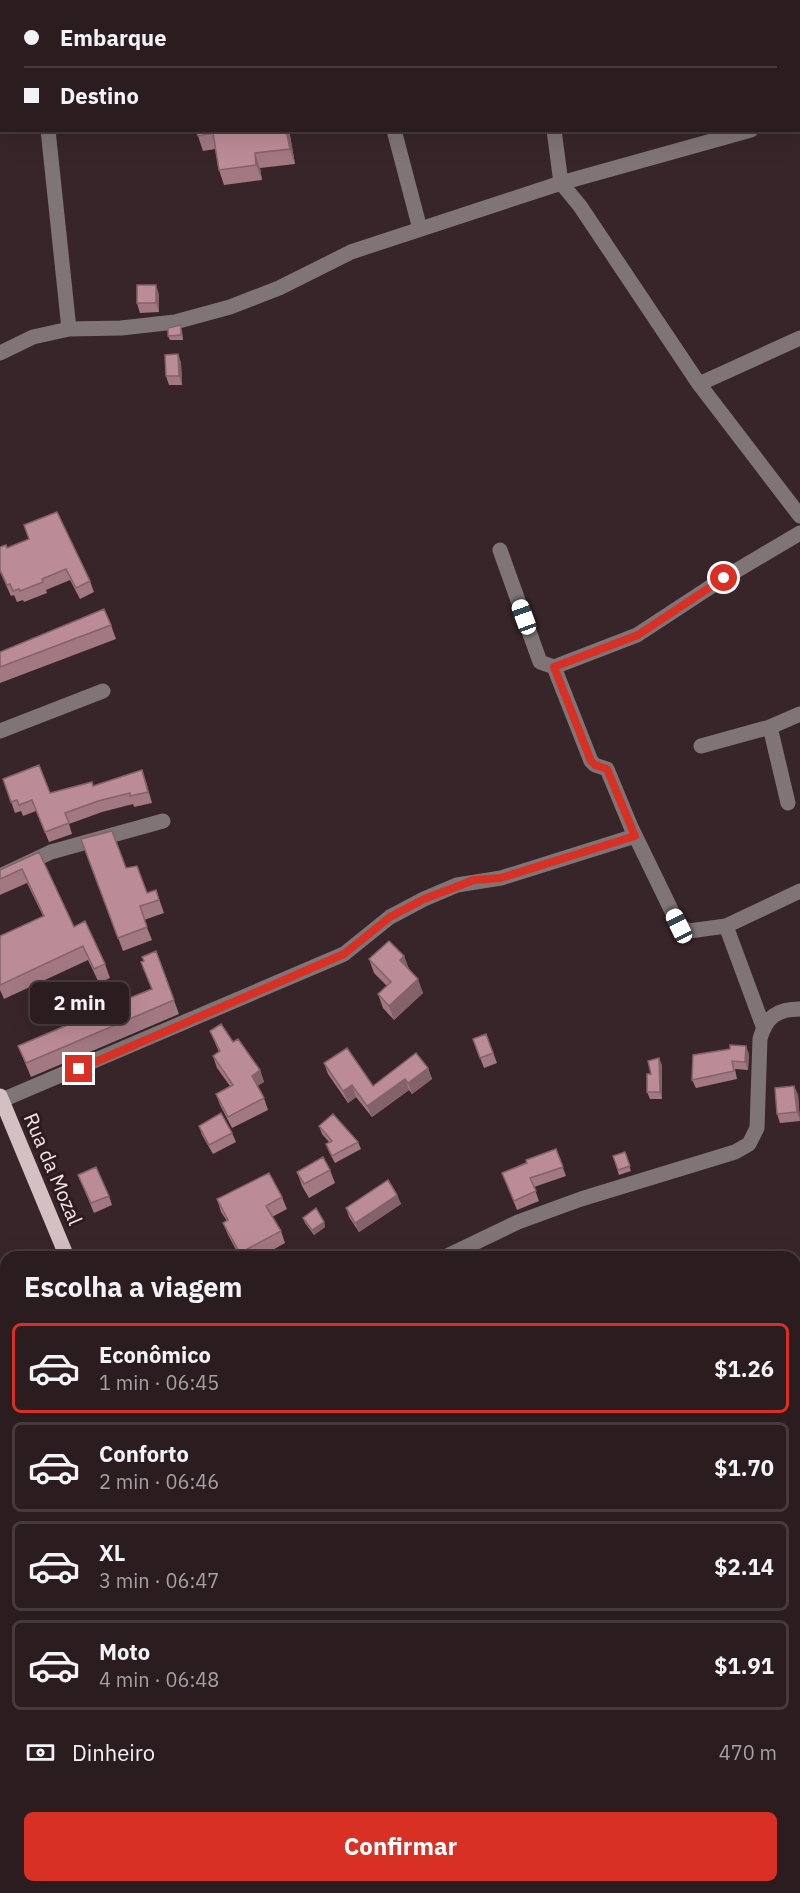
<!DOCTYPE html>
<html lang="pt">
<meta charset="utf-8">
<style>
:root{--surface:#2a1c1f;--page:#36292c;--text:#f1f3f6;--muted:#a5a1a4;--line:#463a3d;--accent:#d93025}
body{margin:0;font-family:"IBM Plex Sans",sans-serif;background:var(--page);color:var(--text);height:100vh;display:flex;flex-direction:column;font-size:22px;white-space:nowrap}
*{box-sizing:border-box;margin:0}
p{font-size:20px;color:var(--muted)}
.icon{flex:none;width:33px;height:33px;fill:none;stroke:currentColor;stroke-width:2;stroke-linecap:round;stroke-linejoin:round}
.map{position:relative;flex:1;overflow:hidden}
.details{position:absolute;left:0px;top:1251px;width:801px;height:642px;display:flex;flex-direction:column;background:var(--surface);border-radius:18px 18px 0 0;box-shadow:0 6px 24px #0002,0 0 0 2px var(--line)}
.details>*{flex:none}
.top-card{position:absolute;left:0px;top:0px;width:801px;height:132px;box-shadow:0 6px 24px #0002,0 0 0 2px var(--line);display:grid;align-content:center;height:132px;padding:0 24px;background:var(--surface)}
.end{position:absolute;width:27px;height:27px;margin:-14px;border:8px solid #d93025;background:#fff;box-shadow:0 0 0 3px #fff}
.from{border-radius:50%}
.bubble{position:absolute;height:42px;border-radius:9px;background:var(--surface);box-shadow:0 6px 24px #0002,0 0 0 2px var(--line);font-size:20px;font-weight:700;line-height:42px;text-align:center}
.car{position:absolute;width:18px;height:36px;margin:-18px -9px;border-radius:8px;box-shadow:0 0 4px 2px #0007;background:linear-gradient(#fff 24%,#345 0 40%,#fff 0 76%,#345 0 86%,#fff 0)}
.top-card b{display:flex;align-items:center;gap:21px;height:57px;font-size:22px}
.top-card b+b{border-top:2px solid var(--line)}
.top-card i{width:15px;height:15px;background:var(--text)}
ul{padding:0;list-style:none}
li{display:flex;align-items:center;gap:18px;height:90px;margin:0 12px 9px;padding:0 12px;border:3px solid var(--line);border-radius:9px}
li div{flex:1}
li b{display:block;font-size:22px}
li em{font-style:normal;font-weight:700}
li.selected{border-color:var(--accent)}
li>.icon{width:54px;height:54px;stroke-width:1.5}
h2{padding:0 24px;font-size:27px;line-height:72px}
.pay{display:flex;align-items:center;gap:15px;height:66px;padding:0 24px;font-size:22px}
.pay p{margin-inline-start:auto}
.button{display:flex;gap:12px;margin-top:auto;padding:12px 24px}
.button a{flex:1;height:69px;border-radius:9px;background:var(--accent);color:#fff;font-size:24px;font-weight:700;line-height:69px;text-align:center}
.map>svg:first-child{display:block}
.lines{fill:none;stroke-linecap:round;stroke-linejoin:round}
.minor{stroke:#7f7577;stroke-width:15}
.major{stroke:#d4bfc3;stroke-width:15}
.wall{fill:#a27881}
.shaded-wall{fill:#846269}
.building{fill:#bc8c96;stroke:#846269;stroke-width:1.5}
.route{stroke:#d93025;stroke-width:8}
.labels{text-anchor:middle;stroke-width:6;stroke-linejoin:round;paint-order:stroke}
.street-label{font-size:20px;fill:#f3e6e8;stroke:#2e1b1f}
</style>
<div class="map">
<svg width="800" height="1893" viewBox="0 0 800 1893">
<rect width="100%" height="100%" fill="#382529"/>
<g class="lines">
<!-- minor -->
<path class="minor" d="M359,0l1,2
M538,0v2
M734,0l1,2
M250,2l1,-2
M48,130l21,199
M394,130l26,99
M554,130l7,53 19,23 119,178 101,132
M0,353l33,-16 36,-8 52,-1 54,-6 55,-15 49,-19 72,-36 210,-69 190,-53
M699,384l101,-46
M500,550l40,112 14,5 83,-32 87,-57 76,-45
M554,667l37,94 4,4 12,4 24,58 48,99 10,5 37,-5
M0,731l103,-40
M701,746l69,-19
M788,803l-18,-76 30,-13
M0,876l51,-24 112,-31
M763,1026l-37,-100 74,-35
M2,1100l342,-146 46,-37 34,-18 33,-14 44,-7 134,-42
M445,1257l73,-35 63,-23 154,-47 14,-8 8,-16 3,-89c6,-22 17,-30 40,-30
M0,1491l6,1
M795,1615h5
M0,1703l6,-6
M160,1887l19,6
M668,1893l113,-5"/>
<!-- major -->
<path class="major" d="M0,1096l67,161
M337,1887l2,6"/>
</g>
<!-- wall -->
<path class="wall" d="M196,130h93l6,34 -35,4 2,12 -38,5 -5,-15 -4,-21 -12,2z
M159,294v18l-19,1 -3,-10z
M182,330l1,10h-13l-2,-4z
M178,354l3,9 1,22h-13l-3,-9z
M29,539l61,42 4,11 -14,7 -10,-19 -24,10 1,3 -23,9 -1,-2 -6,2 -3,-7 -3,1 -11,-24v-25l7,1z
M111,625l5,14 -116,44v-31z
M142,770l10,33 -18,4 -1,-3 -31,8 -33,12 3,10 -23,8 -13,-31 -13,5 -2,-5 -6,2 -12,-34 47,14 43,-7z
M81,839l45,29 21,25 9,-3 8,23 -20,7 8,20 -29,11z
M39,852l35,75 31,37 5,14 -11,5 -11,-23 -84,39 -4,-9v-54l43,-20 -16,-33 -27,12v-25z
M156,951l23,63 -148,63 -13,-31 65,-28 -5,-13 39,-2 35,-14 -8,-28z
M404,956l5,13 14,24 -29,27 -11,-12 -5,-14 9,-8 -13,-13 -5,-14z
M210,1031l23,11 27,28 4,12 -7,4 7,12 4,12 -36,18 -12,-23 -4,-11 14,-8 -13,-18 -4,-12 6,-4z
M486,1034l11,29 -13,5 -11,-29z
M749,1054l-1,16 -13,-1 2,10 -41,9 -4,-8 1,-25z
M324,1063l49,23 55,-18 4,11 -20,15 -3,-4 -37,27 -16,-20 -8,6 -20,-29z
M662,1065v34h-12l-3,-7 4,-18z
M794,1086l4,9 2,26 -20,2 -3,-9z
M199,1126l33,7 4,9 -23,12 -11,-19z
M319,1126l39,16 3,7 -26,14 -6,-11 -3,-8 3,-2 -7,-8z
M556,1149l10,27 -32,11 5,14 -22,9 -15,-37z
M625,1152l6,19 -12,4 -6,-19z
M330,1170l5,13 -26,15 -7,-12 -5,-14z
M78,1175l31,21 3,9 -18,8z
M397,1195l4,9 -42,28 -10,-15 -3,-9z
M282,1197l5,12 -15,8 9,14 4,12 -25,14h-20l-12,-22 -5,-12 4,-2 -6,-9 -4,-13z
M303,1218l21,4 1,5 -11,8 -9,-12z
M0,1505l6,3v75l-6,-3z
M186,1887h105l3,6h-109z
M372,1887h60l-16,6h-41z"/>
<!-- shaded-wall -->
<path class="shaded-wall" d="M286,130h3l6,34 -5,-15z
M255,153l5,15 2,12 -6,-15z
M156,285l3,9v18l-3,-9z
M178,354l3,9 1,22 -3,-9z
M142,770l4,11 6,22 -4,-11z
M404,956l5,14 -9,-10z
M418,979l5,14 -29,27 -5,-14z
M746,1046l3,8 -1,16 -3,-8z
M659,1058l3,7v34l-2,-7z
M428,1068l4,11 -20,15 -4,-11z
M260,1070l4,12 -8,5 -4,-11z
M405,1079l4,11 -37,27 -5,-11z
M352,1085l4,12 -8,6 -5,-12z
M794,1086l4,9 2,26 -3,-9z
M397,1195l4,9 -42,28 -4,-9z
M324,1222l1,5 -11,8 -2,-5z
M64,1887h4l1,2 -1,4h-6z
M204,1887h2l3,6h-7z"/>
<!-- building -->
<path class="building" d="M255,0h20v2h-20z
M196,130h90l4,19 -35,4 1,12 -37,5 -6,-37 -15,3z
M137,285h19v18h-19z
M181,325v10l-13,1v-8z
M178,354l1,22h-13l-1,-21z
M57,512l33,69 -14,7 -10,-19 -24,10 1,3 -23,9 -1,-2 -6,2 -3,-7 -3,1 -7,-15v-23l6,-2 1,3 22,-9 -5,-14z
M104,609l7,16 -111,42v-15z
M39,765l11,28 42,-11 1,4 49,-16 6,22 -18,4v-3l-32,8 -33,12 4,10 -24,9 -13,-32 -13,5 -2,-5 -6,2 -8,-23z
M112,831l14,37 11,-2 10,27 9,-3 3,10 -19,6 7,21 -29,11 -37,-99z
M39,852l35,75 11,-6 20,43 -11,5 -11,-23 -83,39v-49l44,-20 -22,-47 -22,10v-9z
M389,941l15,15 -4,4 18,19 -29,27 -11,-12 13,-12 -22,-23z
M156,951l18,49 -148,63 -8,-17 66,-28 -6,-13 14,-5 -4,-10 20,-8 9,21 35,-14 -11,-27 3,-1 -2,-4z
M221,1024l12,18 5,-3 22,31 -8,6 12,22 -36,19 -12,-23 17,-9 -20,-29 7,-5 -10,-20z
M486,1034l7,19 -13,5 -7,-19z
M730,1045l16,1 -1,16 -13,-1 2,10 -42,9 1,-25 37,-6z
M347,1048l26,38 43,-33 12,15 -20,15 -3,-4 -38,27 -15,-21 -9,6 -19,-28z
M659,1058l1,34h-13v-18h4l-3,-13z
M794,1086l3,26 -20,2 -2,-26z
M221,1113l11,20 -23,12 -10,-19z
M333,1114l25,28 -26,14 -6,-12 6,-3 -13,-15z
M556,1149l7,18 -33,11 6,13 -22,10 -12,-28 25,-10 -1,-3z
M625,1152l5,14 -12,4 -5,-14z
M323,1157l7,13 -26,14 -7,-12z
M96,1167l13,29 -18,7 -13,-28z
M269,1173l13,24 -16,9 15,25 -41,22 -17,-30 5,-3 -11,-21z
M388,1180l9,15 -42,28 -9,-15z
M316,1208l8,14 -12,8 -9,-12z
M5,1504l1,15v55l-6,-3v-66z
M42,1887h22l-2,6h-21z
M186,1887h18l-2,6h-17z
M219,1887h72l3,6h-56z
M373,1887h33l2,6h-33z"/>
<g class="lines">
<!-- route -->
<path class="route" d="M79,1069l265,-115 46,-37 34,-18 50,-19 27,-2 134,-42 -28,-67 -12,-4 -4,-4 -37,-94 84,-32 86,-57"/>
</g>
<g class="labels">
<!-- street labels -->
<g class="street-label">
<text transform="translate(53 1169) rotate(67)" y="7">Rua da Mozal</text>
</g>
</g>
</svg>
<i class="end from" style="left:724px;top:578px"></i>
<i class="end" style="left:79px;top:1069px"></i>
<div class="bubble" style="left:30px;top:982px;width:99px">2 min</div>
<i class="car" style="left:524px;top:617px;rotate:340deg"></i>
<i class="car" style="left:679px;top:926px;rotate:334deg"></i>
<div class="top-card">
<b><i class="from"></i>Embarque</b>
<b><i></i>Destino</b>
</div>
<section class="details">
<h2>Escolha a viagem</h2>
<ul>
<li class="selected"><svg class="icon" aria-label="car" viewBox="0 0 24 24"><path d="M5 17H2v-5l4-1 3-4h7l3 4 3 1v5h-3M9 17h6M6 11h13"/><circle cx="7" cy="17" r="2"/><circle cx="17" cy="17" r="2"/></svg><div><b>Econômico</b><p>1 min · 06:45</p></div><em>$1.26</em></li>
<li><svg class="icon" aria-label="car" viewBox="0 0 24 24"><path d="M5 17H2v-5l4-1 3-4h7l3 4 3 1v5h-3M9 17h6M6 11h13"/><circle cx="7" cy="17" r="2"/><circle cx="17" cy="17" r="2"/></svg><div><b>Conforto</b><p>2 min · 06:46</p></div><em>$1.70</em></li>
<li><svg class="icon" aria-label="car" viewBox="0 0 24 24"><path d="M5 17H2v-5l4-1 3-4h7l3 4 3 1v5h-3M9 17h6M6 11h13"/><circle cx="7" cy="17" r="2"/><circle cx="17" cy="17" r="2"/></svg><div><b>XL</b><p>3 min · 06:47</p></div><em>$2.14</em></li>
<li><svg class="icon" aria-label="car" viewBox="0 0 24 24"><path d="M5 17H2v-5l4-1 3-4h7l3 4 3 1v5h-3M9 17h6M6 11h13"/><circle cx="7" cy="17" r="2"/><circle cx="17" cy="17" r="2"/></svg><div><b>Moto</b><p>4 min · 06:48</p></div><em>$1.91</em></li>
</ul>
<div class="pay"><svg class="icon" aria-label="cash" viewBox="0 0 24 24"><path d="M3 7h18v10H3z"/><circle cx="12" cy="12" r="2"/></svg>Dinheiro<p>470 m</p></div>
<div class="button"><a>Confirmar</a></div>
</section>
</div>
